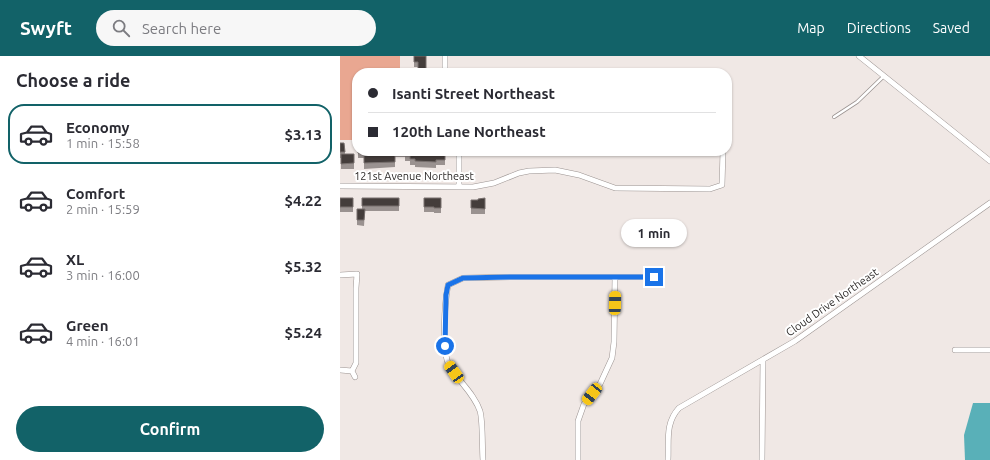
<!DOCTYPE html>
<meta charset="utf-8">
<style>
:root{--surface:#fff;--page:#f7f7f7;--text:#2b2b33;--muted:#7c7c81;--line:#e1e1e2;--accent:#126268}
body{margin:0;font-family:Ubuntu,sans-serif;background:var(--page);color:var(--text);height:100vh;display:flex;flex-direction:column;font-size:15px;white-space:nowrap}
*{box-sizing:border-box;margin:0}
p{font-size:13px;color:var(--muted)}
.icon{flex:none;width:22px;height:22px;fill:none;stroke:currentColor;stroke-width:2;stroke-linecap:round;stroke-linejoin:round}
.map{position:relative;flex:1;overflow:hidden}
.panel{display:flex;flex-direction:column;background:var(--surface);width:340px}
.panel>*{flex:none}
.banner{position:absolute;left:12px;top:12px;width:380px;height:88px;border-radius:16px;box-shadow:0 1px 3px #0004;display:grid;align-content:center;height:88px;padding:0 16px;background:var(--surface)}
.end{position:absolute;width:18px;height:18px;margin:-9px;border:5px solid #1a73e8;background:#fff;box-shadow:0 0 0 2px #fff}
.from{border-radius:50%}
.bubble{position:absolute;height:28px;border-radius:14px;background:var(--surface);box-shadow:0 1px 3px #0004;font-size:13px;font-weight:600;line-height:28px;text-align:center}
.car{position:absolute;width:12px;height:24px;margin:-12px -6px;border-radius:5px;box-shadow:0 0 3px 1px #0007;background:linear-gradient(#f5c518 24%,#345 0 40%,#f5c518 0 76%,#345 0 86%,#f5c518 0)}
.banner b{display:flex;align-items:center;gap:14px;height:38px;font-size:15px}
.banner b+b{border-top:1px solid var(--line)}
.banner i{width:10px;height:10px;background:var(--text)}
ul{padding:0;list-style:none}
li{display:flex;align-items:center;gap:12px;height:60px;margin:0 8px 6px;padding:0 8px;border:2px solid transparent;border-radius:16px}
li div{flex:1}
li b{display:block;font-size:15px}
li em{font-style:normal;font-weight:600}
li.active{border-color:var(--accent)}
li>.icon{width:36px;height:36px;stroke-width:1.5}
h2{padding:0 16px;font-size:18px;line-height:48px}
.primary-button{display:flex;gap:8px;margin-top:auto;padding:8px 16px}
.primary-button a{flex:1;height:46px;border-radius:24px;background:var(--accent);color:#fff;font-size:16px;font-weight:600;line-height:46px;text-align:center}
header{display:flex;align-items:center;gap:24px;box-sizing:border-box;height:56px;padding:0 20px;background:var(--accent);color:#fff}
header strong{font-size:19px}
nav{display:flex;gap:22px;margin-inline-start:auto;font-size:14px}
.search{width:280px;height:36px;background:var(--page);display:flex;align-items:center;gap:10px;box-sizing:border-box;padding:0 14px;border-radius:22px;color:var(--muted);font-size:15px}
main{display:flex;flex:1;min-height:0}
.map>svg:first-child{display:block}
.green{fill:#e9a791}
.water{fill:#59b0b8}
.lines{fill:none;stroke-linecap:round;stroke-linejoin:round}
.service-casing{stroke:#9b9391;stroke-width:4}
.minor-casing{stroke:#9b9391;stroke-width:6}
.service{stroke:#fff;stroke-width:2.5}
.minor{stroke:#fff;stroke-width:5}
.wall{fill:#9a9290}
.building{fill:#443d3b;stroke:#78706e}
.route{stroke:#1a73e8;stroke-width:5}
.labels{text-anchor:middle;stroke-width:4;stroke-linejoin:round;paint-order:stroke}
.street-label{font-size:11px;fill:#2d2a29;stroke:#fff}
</style>
<header>
<strong>Swyft</strong>
<div class="search"><svg class="icon" aria-label="search" viewBox="0 0 24 24"><circle cx="10" cy="10" r="6"/><path d="M15 15l6 6"/></svg>Search here</div>
<nav><a>Map</a><a>Directions</a><a>Saved</a></nav>
</header>
<main>
<section class="panel">
<h2>Choose a ride</h2>
<ul>
<li class="active"><svg class="icon" aria-label="car" viewBox="0 0 24 24"><path d="M5 17H2v-5l4-1 3-4h7l3 4 3 1v5h-3M9 17h6M6 11h13"/><circle cx="7" cy="17" r="2"/><circle cx="17" cy="17" r="2"/></svg><div><b>Economy</b><p>1 min · 15:58</p></div><em>$3.13</em></li>
<li><svg class="icon" aria-label="car" viewBox="0 0 24 24"><path d="M5 17H2v-5l4-1 3-4h7l3 4 3 1v5h-3M9 17h6M6 11h13"/><circle cx="7" cy="17" r="2"/><circle cx="17" cy="17" r="2"/></svg><div><b>Comfort</b><p>2 min · 15:59</p></div><em>$4.22</em></li>
<li><svg class="icon" aria-label="car" viewBox="0 0 24 24"><path d="M5 17H2v-5l4-1 3-4h7l3 4 3 1v5h-3M9 17h6M6 11h13"/><circle cx="7" cy="17" r="2"/><circle cx="17" cy="17" r="2"/></svg><div><b>XL</b><p>3 min · 16:00</p></div><em>$5.32</em></li>
<li><svg class="icon" aria-label="car" viewBox="0 0 24 24"><path d="M5 17H2v-5l4-1 3-4h7l3 4 3 1v5h-3M9 17h6M6 11h13"/><circle cx="7" cy="17" r="2"/><circle cx="17" cy="17" r="2"/></svg><div><b>Green</b><p>4 min · 16:01</p></div><em>$5.24</em></li>
</ul>
<div class="primary-button"><a>Confirm</a></div>
</section>
<div class="map">
<svg width="650" height="404" viewBox="0 0 650 404">
<rect width="100%" height="100%" fill="#f0e8e5"/>
<!-- green -->
<path class="green" d="M0,0h60v17h-43v67h-17z"/>
<!-- water -->
<path class="water" d="M633,347h17v57h-25l-1,-25z"/>
<g class="lines">
<defs>
<path id="service" d="M494,61l23,-15 27,-26"/>
<path id="minor" d="M519,0l131,105
M105,17v-17
M119,95v36
M0,130l133,1 21,-4 25,-10 10,-2 26,-1 24,5 36,13 95,1 12,-4 1,-34
M0,219l17,-1 -1,14v75l-4,8
M615,294h35
M0,314l12,1
M12,315l3,6
M143,404c-1,-12 0,-39 -3,-49 -6,-18 -22,-30 -31,-46 -8,-15 -4,-64 -1,-80l15,-7 48,-1h143
M238,404v-39l6,-17 16,-20 12,-26 2,-16 1,-65
M328,404c1,-19 -3,-37 11,-52l116,-67 195,-138
M422,404l1,-100"/>
</defs>
<!-- service casing -->
<use href="#service" class="service-casing"/>
<!-- minor casing -->
<use href="#minor" class="minor-casing"/>
<!-- service -->
<use href="#service" class="service"/>
<!-- minor -->
<use href="#minor" class="minor"/>
</g>
<!-- wall -->
<path class="wall" d="M74,0l12,13 2,4 -10,-6h-4z
M0,87h4l1,11h9v15h-13v-11h-1z
M18,95h9v3l27,-1v-2l51,1v13h-9v3l-21,-1v-2h-5v-4h-5v-4h-10v10l-31,2v-11h-6z
M0,142h13v14h-13z
M22,142h37v13h-34l-1,15 -7,-1v-16h5z
M84,142h17v15h-7v-1h-10z
M145,142v16h-14v-14h7z"/>
<!-- building -->
<path class="building" d="M74,0h12v13h2v4h-10v-11h-4z
M0,87h4l1,9h-5z
M18,95h9v2h-9z
M54,95h39v1h12v8h-9v2l-21,-1v-2h-5v-3h-5v-4h-11z
M55,97v9l-31,1v-9z
M1,98h13v9l-13,1z
M0,142h13v9h-13z
M22,142h37v8h-37z
M84,142h17v10h-7v-1h-10z
M145,142v11l-14,-1v-8h7v-1z
M17,153h8l-1,11h-7z"/>
<g class="lines">
<!-- route -->
<path class="route" d="M105,290l1,-51 2,-10 15,-7 48,-1h143"/>
</g>
<g class="labels">
<!-- street labels -->
<g class="street-label">
<text x="74" y="124">121st Avenue Northeast</text>
<text transform="translate(492 246) rotate(-35)" y="4">Cloud Drive Northeast</text>
</g>
</g>
</svg>
<i class="end from" style="left:105px;top:290px"></i>
<i class="end" style="left:314px;top:221px"></i>
<div class="bubble" style="left:281px;top:163px;width:66px">1 min</div>
<i class="car" style="left:275px;top:247px;rotate:1deg"></i>
<i class="car" style="left:114px;top:316px;rotate:325deg"></i>
<i class="car" style="left:252px;top:338px;rotate:218deg"></i>
<div class="banner">
<b><i class="from"></i>Isanti Street Northeast</b>
<b><i></i>120th Lane Northeast</b>
</div>
</div>
</main>
